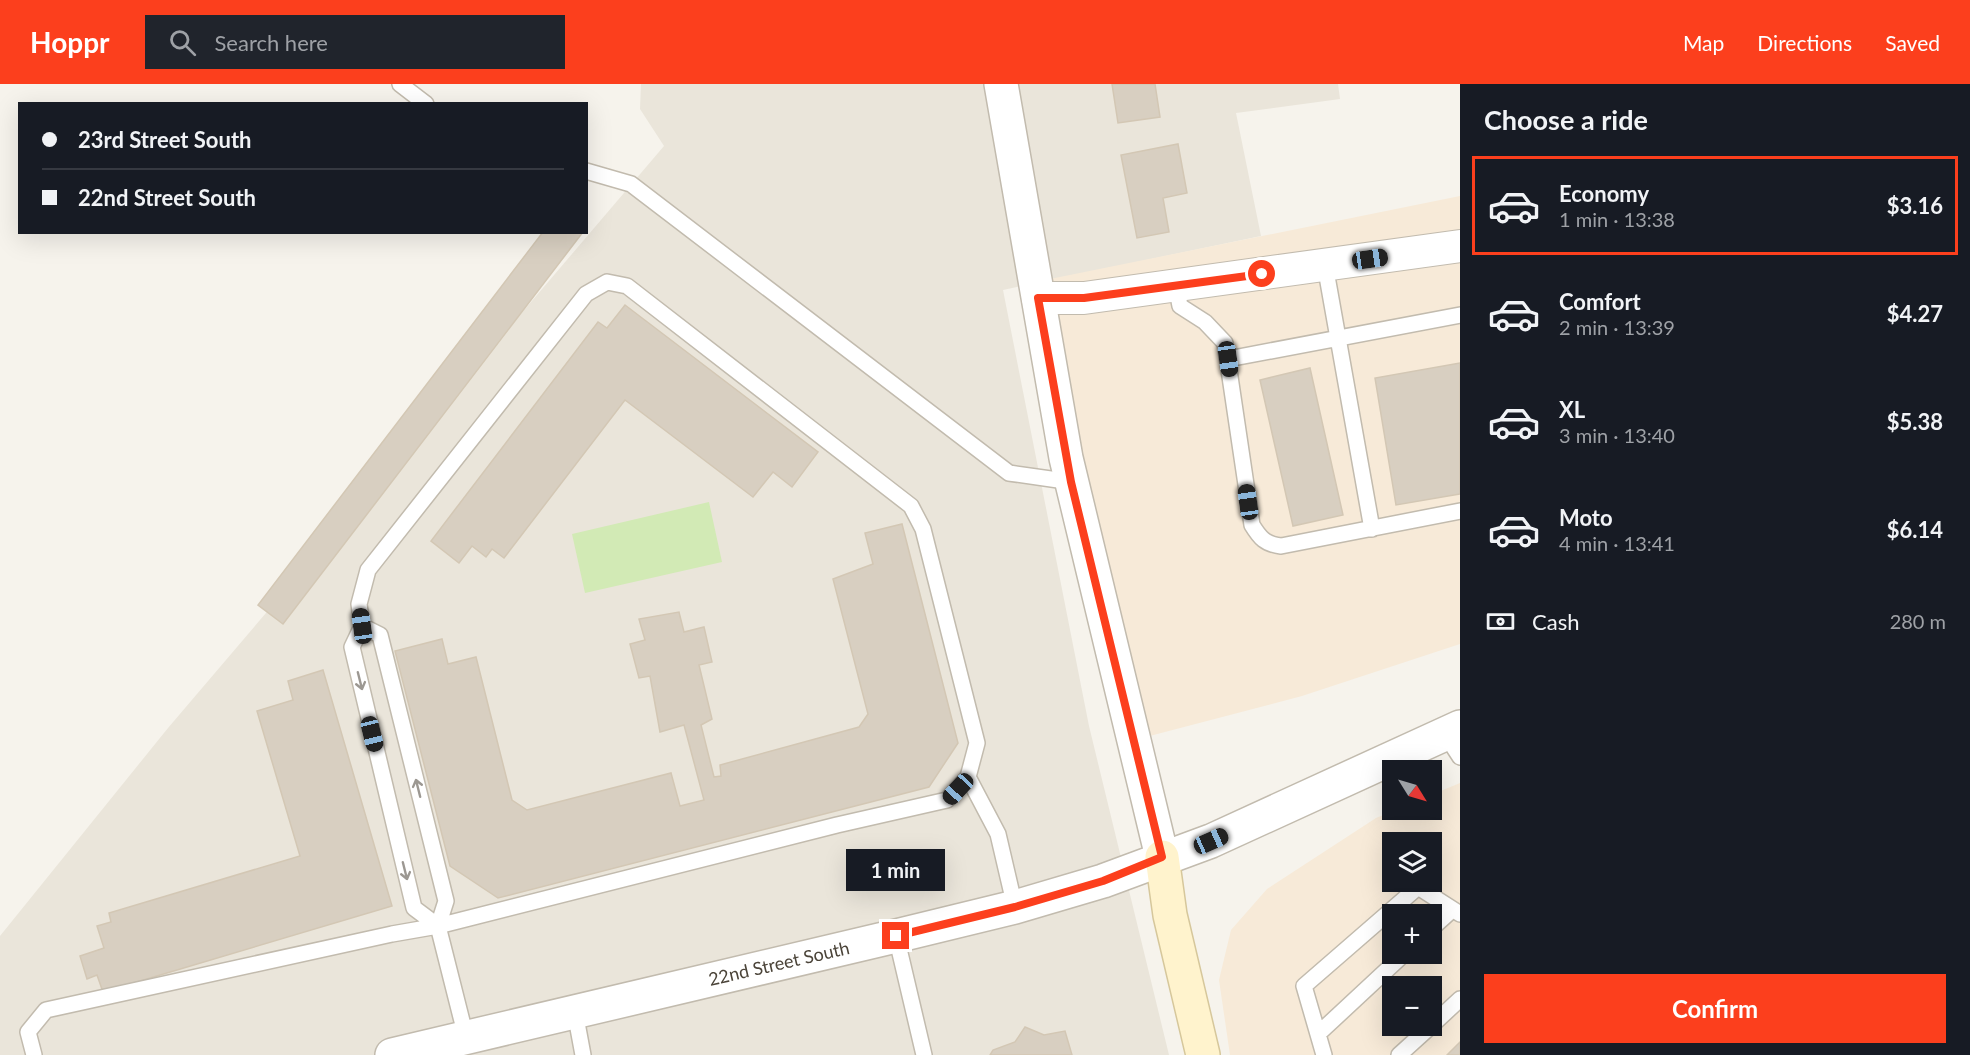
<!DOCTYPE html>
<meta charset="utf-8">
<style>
:root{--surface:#171b24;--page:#20242c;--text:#f1f3f6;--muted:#9ea1a6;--line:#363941;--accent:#fc3f1d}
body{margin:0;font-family:Lato,sans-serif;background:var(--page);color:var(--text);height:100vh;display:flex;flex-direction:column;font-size:22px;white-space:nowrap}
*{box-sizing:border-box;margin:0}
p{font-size:20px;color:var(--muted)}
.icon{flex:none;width:33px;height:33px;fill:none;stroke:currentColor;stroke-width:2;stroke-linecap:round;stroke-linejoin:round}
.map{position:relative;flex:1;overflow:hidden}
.sheet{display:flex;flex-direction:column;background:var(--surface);width:510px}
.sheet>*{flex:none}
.top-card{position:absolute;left:18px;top:18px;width:570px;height:132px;border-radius:0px;box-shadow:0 6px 24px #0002;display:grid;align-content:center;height:132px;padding:0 24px;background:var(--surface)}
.needle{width:39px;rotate:127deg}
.fabs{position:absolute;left:1382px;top:676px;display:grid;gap:12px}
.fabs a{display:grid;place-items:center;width:60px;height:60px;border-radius:0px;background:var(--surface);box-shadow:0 6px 24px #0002;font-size:30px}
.end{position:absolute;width:27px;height:27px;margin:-14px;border:8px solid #fc3f1d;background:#fff;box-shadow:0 0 0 3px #fff}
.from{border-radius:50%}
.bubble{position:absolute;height:42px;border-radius:0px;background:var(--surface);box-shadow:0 6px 24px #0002;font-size:20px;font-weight:700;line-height:42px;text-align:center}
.car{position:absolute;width:18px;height:36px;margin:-18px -9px;border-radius:8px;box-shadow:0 0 4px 2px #0007;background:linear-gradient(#222 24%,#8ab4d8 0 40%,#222 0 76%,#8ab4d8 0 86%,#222 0)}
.top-card b{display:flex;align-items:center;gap:21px;height:57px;font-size:22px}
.top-card b+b{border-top:2px solid var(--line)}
.top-card i{width:15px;height:15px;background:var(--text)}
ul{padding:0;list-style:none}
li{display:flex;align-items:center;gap:18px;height:99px;margin:0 12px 9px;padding:0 12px;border:3px solid transparent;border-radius:0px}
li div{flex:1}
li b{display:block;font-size:22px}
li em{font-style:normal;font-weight:700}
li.on{border-color:var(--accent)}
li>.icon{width:54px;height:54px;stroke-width:1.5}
h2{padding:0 24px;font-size:27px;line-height:72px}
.pay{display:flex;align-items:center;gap:15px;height:66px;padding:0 24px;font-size:22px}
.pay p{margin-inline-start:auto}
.action{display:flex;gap:12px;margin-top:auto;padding:12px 24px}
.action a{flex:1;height:69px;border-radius:0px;background:var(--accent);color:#fff;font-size:24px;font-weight:700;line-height:69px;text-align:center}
header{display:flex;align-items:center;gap:36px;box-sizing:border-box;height:84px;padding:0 30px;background:var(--accent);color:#fff}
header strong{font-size:28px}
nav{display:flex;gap:33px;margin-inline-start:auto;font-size:21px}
.search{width:420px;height:54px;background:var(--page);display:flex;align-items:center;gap:15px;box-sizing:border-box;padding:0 21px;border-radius:0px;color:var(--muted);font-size:22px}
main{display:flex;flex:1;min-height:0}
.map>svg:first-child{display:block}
.residential{fill:#eae5da}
.commercial{fill:#f7ead8;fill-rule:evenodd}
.green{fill:#d2eab5}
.building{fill:#d8cfc1;stroke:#d3c7b4;stroke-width:1.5}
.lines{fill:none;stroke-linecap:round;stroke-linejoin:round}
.service-casing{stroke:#c2bbae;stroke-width:18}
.minor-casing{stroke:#c2bbae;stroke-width:34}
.tertiary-casing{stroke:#c2bbae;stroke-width:36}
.secondary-casing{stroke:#d6c79b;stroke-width:36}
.service{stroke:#fff;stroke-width:15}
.minor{stroke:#fff;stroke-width:32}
.tertiary{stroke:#fff;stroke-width:33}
.secondary{stroke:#fff3cd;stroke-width:33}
.oneway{stroke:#9c9892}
.route{stroke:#fc3f1d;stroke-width:8}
.labels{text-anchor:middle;stroke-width:5;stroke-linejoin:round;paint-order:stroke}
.street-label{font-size:18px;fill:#4b4439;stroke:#fff}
</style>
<header>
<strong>Hoppr</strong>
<div class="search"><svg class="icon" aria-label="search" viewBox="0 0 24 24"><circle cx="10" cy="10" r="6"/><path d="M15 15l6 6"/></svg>Search here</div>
<nav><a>Map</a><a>Directions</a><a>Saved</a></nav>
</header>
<main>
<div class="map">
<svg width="1460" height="971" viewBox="0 0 1460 971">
<rect width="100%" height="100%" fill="#f6f3ec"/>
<!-- residential -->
<path class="residential" d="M641,0h697l2,15 -104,14 25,123 -258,54 86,436 80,329h-1169v-119l168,-208 496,-582 -24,-37z"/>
<!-- commercial -->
<path class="commercial" d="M1460,112v448l-158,52 -160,42 -97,-458z
M1460,699v272h-230l-11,-75 12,-50 36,-41 109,-71 20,-8h35v-15zM1392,759h39v39h-39zM1392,831h39v39h-39zM1392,903h39v39h-39z"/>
<!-- green -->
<path class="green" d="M709,418l13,60 -137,31 -13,-59z"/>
<!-- building -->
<path class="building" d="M1112,0h43l5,33 -42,6z
M1178,60l9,49 -24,5 6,34 -32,6 -16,-83z
M543,148h40l-300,392 -25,-19z
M625,221l193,147 -26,35 -19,-15 -20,25 -128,-97 -121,158 -12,-9 -6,8 -14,-11 -13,17 -28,-22 167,-219 9,6z
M1460,279v131l-64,11 -21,-127z
M1310,284l33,147 -50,11 -33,-146z
M902,440l56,219 -29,44 -431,111 -48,-32 -55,-215 47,-12 6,25 28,-7 36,143 15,10 144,-37 9,33 24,-6 -20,-75 -24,7 -10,-56 -11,2 -9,-34 15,-4 -6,-21 40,-7 5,20 20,-5 8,35 -13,3 13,54 -11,6 13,52 7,-1 -1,-11 139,-38 9,-13 -35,-135 40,-15 -8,-31z
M323,586l69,236 -289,86 -6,-17 -10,4 -7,-23 24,-8 -7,-22 14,-4 -2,-9 191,-57 -43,-145 36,-11 -5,-19z
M1025,943l19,8 21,-4 7,24h-82l3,-5 22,-8z
M1460,958v13h-13z"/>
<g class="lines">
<defs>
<path id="service" d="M400,0l26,20
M586,87l45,13 378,289 63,9
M1325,181l47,264
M1176,201l4,21 25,16 20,21 27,182c8,13 13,19 29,21l179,-35
M1228,275l232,-44
M362,542l18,9 66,266 -8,25 28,111
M1445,650l15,23
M968,693l30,57 17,73
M1431,845l21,-19
M896,852l28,119
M575,928l8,43
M1431,942l29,-27
M1318,950l86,-80
M34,971l-6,-23 18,-22 346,-76 46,-8 399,-101 110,-25 21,-23 9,-34 -54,-214 -12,-23 -284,-220 -20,-4 -21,12 -218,276 -9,34 3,22 -10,21 62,261 24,18
M1324,971l-20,-69 114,-99 42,27
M1399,971l32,-29"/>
<path id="minor" d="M1038,214h46l376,-52"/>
<path id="tertiary" d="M1001,0l65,374 96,399
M392,971l504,-119 119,-29 88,-26 108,-40 249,-114"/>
<path id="secondary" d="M1162,773l8,58 33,140"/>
</defs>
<!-- service casing -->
<use href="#service" class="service-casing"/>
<!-- minor casing -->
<use href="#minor" class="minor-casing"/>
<!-- tertiary casing -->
<use href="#tertiary" class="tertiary-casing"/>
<!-- secondary casing -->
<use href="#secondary" class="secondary-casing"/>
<!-- service -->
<use href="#service" class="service"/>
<!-- minor -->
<use href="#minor" class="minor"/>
<!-- tertiary -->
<use href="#tertiary" class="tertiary"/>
<!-- secondary -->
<use href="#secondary" class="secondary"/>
</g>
<!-- one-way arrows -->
<defs><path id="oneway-shaft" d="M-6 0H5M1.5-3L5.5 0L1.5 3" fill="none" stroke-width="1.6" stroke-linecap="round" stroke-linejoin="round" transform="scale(1.5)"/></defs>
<g class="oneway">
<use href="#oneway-shaft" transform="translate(360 597) rotate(76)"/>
<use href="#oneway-shaft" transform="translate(418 704) rotate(-104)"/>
<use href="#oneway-shaft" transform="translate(405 787) rotate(76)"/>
</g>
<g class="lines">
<!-- route -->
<path class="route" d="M896,852l119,-29 88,-26 59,-24 -91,-375 -33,-184h46l178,-24"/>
</g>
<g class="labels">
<!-- street labels -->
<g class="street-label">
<text transform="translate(779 880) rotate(-13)" y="6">22nd Street South</text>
</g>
</g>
</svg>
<div class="fabs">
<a><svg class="needle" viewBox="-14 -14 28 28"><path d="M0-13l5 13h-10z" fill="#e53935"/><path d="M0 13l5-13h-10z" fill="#9ea1a6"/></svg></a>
<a><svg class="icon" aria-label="layers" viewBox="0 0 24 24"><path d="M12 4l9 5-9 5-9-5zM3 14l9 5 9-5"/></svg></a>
<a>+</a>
<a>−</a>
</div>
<i class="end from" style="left:1262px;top:190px"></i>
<i class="end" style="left:896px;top:852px"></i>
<div class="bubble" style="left:846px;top:765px;width:99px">1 min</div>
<i class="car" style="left:1370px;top:175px;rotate:82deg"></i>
<i class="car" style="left:1228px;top:275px;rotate:172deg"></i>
<i class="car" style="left:1248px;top:418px;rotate:352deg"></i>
<i class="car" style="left:362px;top:542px;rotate:352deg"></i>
<i class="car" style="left:372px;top:650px;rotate:166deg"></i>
<i class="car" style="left:958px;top:705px;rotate:223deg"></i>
<i class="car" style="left:1211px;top:757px;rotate:66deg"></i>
<div class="top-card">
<b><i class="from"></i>23rd Street South</b>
<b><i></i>22nd Street South</b>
</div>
</div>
<section class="sheet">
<h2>Choose a ride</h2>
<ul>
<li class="on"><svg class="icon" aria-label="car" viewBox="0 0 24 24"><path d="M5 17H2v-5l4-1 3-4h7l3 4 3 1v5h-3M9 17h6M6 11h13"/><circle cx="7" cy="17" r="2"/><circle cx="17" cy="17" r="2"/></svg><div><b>Economy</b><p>1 min · 13:38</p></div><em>$3.16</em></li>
<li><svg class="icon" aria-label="car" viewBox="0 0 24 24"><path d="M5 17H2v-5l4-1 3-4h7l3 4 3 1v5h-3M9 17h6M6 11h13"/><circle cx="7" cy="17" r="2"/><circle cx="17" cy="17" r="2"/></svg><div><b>Comfort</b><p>2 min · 13:39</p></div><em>$4.27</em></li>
<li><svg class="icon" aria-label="car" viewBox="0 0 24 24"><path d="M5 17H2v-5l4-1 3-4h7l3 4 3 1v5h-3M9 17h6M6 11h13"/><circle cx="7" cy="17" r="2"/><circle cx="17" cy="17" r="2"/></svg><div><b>XL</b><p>3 min · 13:40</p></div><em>$5.38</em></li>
<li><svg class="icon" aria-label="car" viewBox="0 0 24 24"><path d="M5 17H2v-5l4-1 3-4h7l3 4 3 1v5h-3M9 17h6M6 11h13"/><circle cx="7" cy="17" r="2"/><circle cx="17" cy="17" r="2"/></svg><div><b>Moto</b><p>4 min · 13:41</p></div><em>$6.14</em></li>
</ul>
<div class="pay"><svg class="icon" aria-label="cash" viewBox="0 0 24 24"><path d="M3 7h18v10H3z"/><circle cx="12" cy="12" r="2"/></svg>Cash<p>280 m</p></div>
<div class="action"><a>Confirm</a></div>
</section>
</main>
